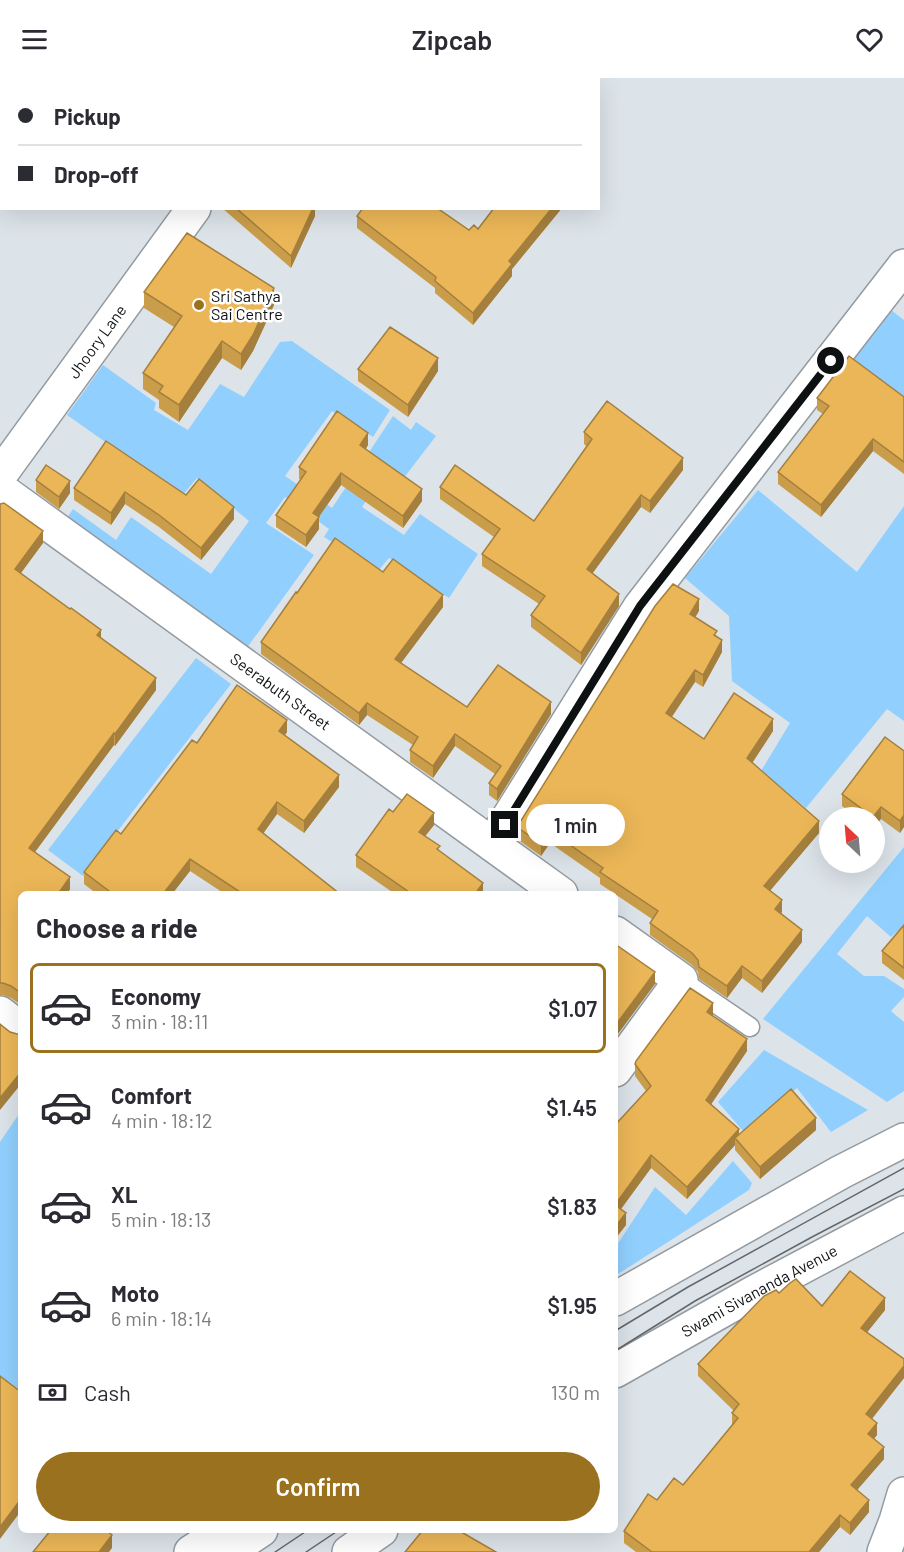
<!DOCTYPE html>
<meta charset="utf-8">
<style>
:root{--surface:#fff;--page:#f7f7f7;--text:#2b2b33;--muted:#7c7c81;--line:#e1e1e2;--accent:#9a711e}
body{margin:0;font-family:Barlow,sans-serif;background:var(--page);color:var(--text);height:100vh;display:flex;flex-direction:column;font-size:22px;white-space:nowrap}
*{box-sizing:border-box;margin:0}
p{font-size:20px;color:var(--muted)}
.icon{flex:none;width:33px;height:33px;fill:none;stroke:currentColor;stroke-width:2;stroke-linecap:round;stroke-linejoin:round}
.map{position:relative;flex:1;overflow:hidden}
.sheet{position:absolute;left:18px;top:813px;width:600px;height:642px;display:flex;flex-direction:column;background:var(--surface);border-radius:9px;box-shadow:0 6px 24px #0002}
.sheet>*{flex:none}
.hud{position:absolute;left:0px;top:0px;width:600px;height:132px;box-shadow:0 6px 24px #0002;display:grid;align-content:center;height:132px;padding:0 18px;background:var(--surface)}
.needle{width:39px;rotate:334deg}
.controls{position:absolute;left:819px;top:729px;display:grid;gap:12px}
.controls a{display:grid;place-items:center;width:66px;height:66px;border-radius:50%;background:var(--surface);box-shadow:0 6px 24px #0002;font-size:30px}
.end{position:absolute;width:27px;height:27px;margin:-14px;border:8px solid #0e1112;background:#fff;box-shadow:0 0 0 3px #fff}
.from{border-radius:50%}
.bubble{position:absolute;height:42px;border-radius:21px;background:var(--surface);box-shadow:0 6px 24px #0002;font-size:20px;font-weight:600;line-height:42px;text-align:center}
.hud b{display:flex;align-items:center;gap:21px;height:57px;font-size:22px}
.hud b+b{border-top:2px solid var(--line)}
.hud i{width:15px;height:15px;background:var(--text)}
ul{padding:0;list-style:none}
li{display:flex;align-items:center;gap:18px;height:90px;margin:0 12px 9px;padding:0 6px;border:3px solid transparent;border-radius:9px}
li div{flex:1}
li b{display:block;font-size:22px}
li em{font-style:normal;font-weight:600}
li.active{border-color:var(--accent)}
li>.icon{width:54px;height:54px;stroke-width:1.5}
h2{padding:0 18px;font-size:27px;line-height:72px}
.pay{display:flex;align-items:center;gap:15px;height:66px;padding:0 18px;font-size:22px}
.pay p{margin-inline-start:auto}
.primary-button{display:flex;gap:12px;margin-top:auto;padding:12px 18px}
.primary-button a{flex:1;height:69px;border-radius:36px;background:var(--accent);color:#fff;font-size:24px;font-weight:600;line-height:69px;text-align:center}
header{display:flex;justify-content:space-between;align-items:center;height:78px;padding:0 18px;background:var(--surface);font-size:27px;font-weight:600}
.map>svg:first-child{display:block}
.green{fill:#91d0fe}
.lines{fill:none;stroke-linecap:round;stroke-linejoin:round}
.lane-casing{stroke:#939aa0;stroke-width:21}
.street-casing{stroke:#939aa0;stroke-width:36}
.secondary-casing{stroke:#939aa0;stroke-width:36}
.lane{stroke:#fff;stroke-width:18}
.street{stroke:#fff;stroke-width:33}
.secondary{stroke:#fff;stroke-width:33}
.tram{stroke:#63676a;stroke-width:1.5}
.wall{fill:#ca9d4b}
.shaded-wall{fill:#a47f3d}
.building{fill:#ebb657;stroke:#a47f3d;stroke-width:1.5}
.route{stroke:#0e1112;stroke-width:8}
.poi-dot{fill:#9a711e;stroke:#fff;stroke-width:2}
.labels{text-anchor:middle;stroke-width:5;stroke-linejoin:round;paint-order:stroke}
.poi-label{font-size:16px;fill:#0e1112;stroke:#fff;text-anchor:start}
.street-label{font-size:16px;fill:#0e1112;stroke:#fff}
</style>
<header><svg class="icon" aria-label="menu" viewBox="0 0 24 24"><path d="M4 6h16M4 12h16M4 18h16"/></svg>Zipcab<svg class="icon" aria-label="heart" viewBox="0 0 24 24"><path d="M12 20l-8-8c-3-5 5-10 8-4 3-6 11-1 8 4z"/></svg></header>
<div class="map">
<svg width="904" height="1474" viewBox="0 0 904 1474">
<rect width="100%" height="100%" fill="#dce3e9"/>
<!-- green -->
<path class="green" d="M891,232l13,10v76l-53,-38z
M292,263l98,69 -17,27 -41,-26 -47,65 47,32 61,-92 18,14 5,-8 20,14 -33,43 -16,-10 -25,38 42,28 16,-21 58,40 -29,44 -60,-40 -11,13 -54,-34 5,-8 -44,-32 -19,26 48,32 -70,97 -181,-128 10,-15 43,31 15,-23 80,57 38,-53 -52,-43 -15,18 -115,-81 36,-50 53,38 -2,7 34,20 32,-46 24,13 36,-55z
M758,412l99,82 47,-66v215l-17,-12 -81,99 -45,-37 29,-48 -58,-42 -3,-65 -44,-38z
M196,580l35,26 -148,192 -35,-26z
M904,769v78l-13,12 -24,-21 -30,38 27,22h20l20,13v8l-13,14 13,11v69l-17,11 -124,-83z
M764,972l104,60 -37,22 -34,-44 -53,44 -26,-30z
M21,1033v280l-21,-15v-234z
M733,1083l19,22 -3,7 -134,86v-28l40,-61 31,28z"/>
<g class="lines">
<defs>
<path id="lane" d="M681,902l69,47"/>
<g id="street">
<path d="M197,0l3,2"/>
<path d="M286,2l1,-2"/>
<path id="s1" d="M0,397l194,-267"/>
<path id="s2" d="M0,411l561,405"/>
<path d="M492,766l148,-237 264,-341"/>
<path d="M615,855l66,47 -66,90"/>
<path d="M0,935l21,16"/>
<path d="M191,1474l34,-22"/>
</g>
<g id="secondary">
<path d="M615,1221l226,-127 63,-32"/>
<path id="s3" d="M615,1293l138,-78 151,-80"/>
<path d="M228,1474l33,-22"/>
<path d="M349,1474l32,-22"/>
<path d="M884,1474l12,-31 8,-27"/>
</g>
</defs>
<!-- lane casing -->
<use href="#lane" class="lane-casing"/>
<!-- street casing -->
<use href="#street" class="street-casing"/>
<!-- secondary casing -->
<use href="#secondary" class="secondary-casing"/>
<!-- lane -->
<use href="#lane" class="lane"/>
<!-- street -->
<use href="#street" class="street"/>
<!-- secondary -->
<use href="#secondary" class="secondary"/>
<!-- tram -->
<path class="tram" d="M615,1253l73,-44 216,-119
M615,1273l80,-50 117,-64 92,-48
M275,1474l33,-22
M306,1474l33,-22"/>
</g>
<!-- wall -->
<path class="wall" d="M222,130h93v8l-24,52z
M494,130h68l-50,61v7l-39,49 -38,-32v-5l-78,-60v-12l112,14 9,-1z
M144,214l130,13 -21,46 -12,19 -19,-12 -43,64 -20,-14v-8l-16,-11v-16l31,-46 -30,-19z
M358,291l80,2 -30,46 -50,-36z
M904,319v77l-31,-23 -52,66 -43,-33v-12l45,-58 -6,-4v-12z
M584,354l99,38 -33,43 -9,-6 -49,66 27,33 -38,59 -50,-38v-12l8,-11 -57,-38v-12l12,-17 -54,-38v-12l94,34 53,-74 -3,-3z
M368,367l-2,4 56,52 -19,27 -62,-43 -22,32v12l-13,18 -30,-20v-12l25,-35 -2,-1v-12z
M36,402l34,13 -11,16 -23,-17z
M74,410l112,7 48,24 -33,41 -42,-33 -34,-23 -14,21 -37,-25z
M0,426l43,39 -22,30 80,65 55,52 -41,56 -1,-1 -79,107 35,37 -3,5h-46v111l-10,-7 -8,-3h-3z
M383,494l60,35 -42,56 66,44 84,7 -54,87 -8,-6v-12l6,-9 -40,-28 -22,32 -23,-16v-12l3,-5 -46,-30 -8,10 -98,-71v-12l36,-49z
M699,533l-4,6 22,19 5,16 -19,35 -8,-5 -23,35 32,22 69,-8 -21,32 67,70 -49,57 12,22 -1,2 21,28 -40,51 -20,-15 -15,20 -28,-19 -1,-7 -6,-7 -42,-30v-12l2,-4 -52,-35v-6l-50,-35 -9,13 -24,-17v-12z
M287,654l-2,3 54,52 -35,46 -27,-19 -14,19 77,61h-115l-35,-23 -18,23h-75l-13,-10v-12l37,-38 76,-91z
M904,673v76l-4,6 -19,-14 -7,-1h-16l-16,-12v-12z
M393,734l41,13 -9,11 58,58h-88l-39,-27v-12z
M904,847v55l-22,-17v-12z
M713,938l34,35 -36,53 28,31 77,-5 -56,49 -25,-29v-5l-48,54 -36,-31 -30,41 5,16 -11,14v-114l31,-34 -11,-15v-12z
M779,1215l43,13 63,4 -18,22 37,27v19l-32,41 5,16 -3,4 10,20 -27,31 12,22 -19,23 -10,-8 -21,25h-183l-12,-9v-12l59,-46 49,-60v-12l2,-2 -36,-35v-12z"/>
<!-- shaded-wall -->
<path class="shaded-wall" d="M313,130h2v8l-24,52v-12z
M552,130h10l-50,61v7l-39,49v-12l36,-52z
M274,210v17l-21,46 -12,19v-16z
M222,263v17l-43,64v-17z
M438,280v13l-30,46v-12z
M368,355v12l-8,12v-12z
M873,361v12l-52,66v-12z
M683,380v12l-33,43v-12z
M341,395v12l-28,40v-12z
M70,403v12l-11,16v-12z
M422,411v12l-19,27v-12z
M125,414v12l-14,21v-12z
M641,417v12l-54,74v-12z
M234,429v12l-33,41v-12z
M319,439v12l-13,18v-12z
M43,453v12l-28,38v-12z
M619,516v12l-38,59v-12z
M443,517v12l-48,64v-12z
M699,521v12l-9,15v-12z
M101,552v12l-4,-7z
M722,562v12l-19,35v-12z
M695,592v12l-29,43v-12z
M156,600v12l-41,56v-12z
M551,624v12l-54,87v-12z
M367,625v12l-8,10v-12z
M773,641v12l-26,40v-13z
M287,642v12l-8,11v-12z
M114,655v12l-85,115v-12z
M455,656v12l-22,32v-12z
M339,697v12l-35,46v-12z
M277,724v12l-19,27v-12z
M881,729v12l-7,9v-10l-1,-1z
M434,735v12l-15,19v-12z
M904,737v12l-4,6v-12z
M819,743v12l-55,65v-12z
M550,753v12l-9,13v-12z
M190,781v12l-18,23h-9z
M70,799v12l-3,5h-9z
M483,805v11h-8z
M782,822v12l-7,9v-12z
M802,852v12l-40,51v-12z
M742,888v12l-15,20v-12z
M655,894v12l-40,54v-12z
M713,925v13l-6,8v-12z
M747,961v12l-41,61v-12z
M21,994v12l-21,26v-12z
M816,1040v12l-56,49v-12z
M739,1051v12l-4,-3v7l-48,54v-12z
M651,1077v13l-36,49v-12z
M626,1135v12l-11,14v-12z
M885,1220v12l-24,30v-12z
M904,1288v12l-38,48v-12z
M877,1345v12l-9,11v-12z
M884,1369v12l-33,38v-12z
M21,1421v12l-21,28v-12z
M869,1422v12l-19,23v-12z
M840,1437v12l-21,25h-10z
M112,1457v13l-3,4h-10z"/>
<!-- building -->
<path class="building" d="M302,0h28l2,2h-32z
M346,0h68l1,1 -1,1h-70z
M236,130h77l-22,48z
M363,130h74l32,22 5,-5 4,4 16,-21h58l-43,53 3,3 -39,49 -38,-32 1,-4 -79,-61z
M187,155l87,55 -21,47 -12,19 -19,-13 -43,64 -20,-13 4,-6 -20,-13 39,-57 -38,-24z
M390,249l48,31 -30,47 -50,-36z
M849,278l55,41v65l-31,-23 -52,66 -43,-33 51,-66 -12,-8z
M607,323l76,57 -33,43 -9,-6 -54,74 32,25 -38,59 -50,-38 14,-19 -63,-42 18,-25 -60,-42 15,-22 79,56 58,-82 -8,-7z
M337,333l31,22 -8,12 62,44 -19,27 -62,-43 -28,40 6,4 -13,18 -30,-20 30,-43 -7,-5z
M106,363l80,54 13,-16 35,28 -33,41 -42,-33 -34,-23 -14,21 -37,-25z
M46,387l24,16 -11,16 -23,-17z
M4,425l39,28 -28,38 55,40 1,-1 30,22 -4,5 59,43 -41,56 -1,-1 -85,115 41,29 -12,17h-37v99l-10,-7 -8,-3h-3v-479z
M335,460l48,34 10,-13 50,36 -48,64 72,48 31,-42 53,37 -54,87 -8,-6 12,-17 -46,-32 -22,32 -23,-16 8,-13 -51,-34 -8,10 -98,-71 35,-50 1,1z
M673,506l26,15 -9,15 27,17 -3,4 8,5 -19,35 -8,-5 -29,43 38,26 30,-46 39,26 -26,39 72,63 -55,65 18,14 -7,9 27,21 -40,51 -20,-15 -15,20 -28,-19 -1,-7 -6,-7 -42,-30 8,-12 -58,-39 3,-4 -53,-37 -9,13 -24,-17 138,-221z
M237,607l50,35 -8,11 60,44 -35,46 -27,-19 -19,27 82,65h-97l-53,-35 -27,35h-50l-29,-22 32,-42 5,4 71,-94 5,3z
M885,659l19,14v64l-4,6 -19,-14 -8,10 -31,-23z
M407,716l27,19 -15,19 21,14 -3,3 46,34 -8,11h-63l-56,-39 33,-46 4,3z
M904,847v43l-22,-17z
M615,866l40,28 -40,54z
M690,910l23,15 -6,9 40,27 -41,61 33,29 -52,58 -36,-32 -36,50v-80l36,-39 -16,-22 1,-3z
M0,946l10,8 11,3v37l-21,26z
M791,1011l25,29 -56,49 -25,-29z
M615,1127l11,8 -11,14z
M850,1193l35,27 -24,30 43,31v7l-38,48 11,9 -9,11 16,13 -33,38 18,15 -19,23 -10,-8 -31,37h-157l-28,-21 24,-37 9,6 17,-22 9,7 55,-67 -6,-5 7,-9 -41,-40 66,-68 12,-6 3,3 11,-10 6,-4 26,27z
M0,1298l21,16v107l-21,28z
M51,1452h55l6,5 -13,17h-66z
M423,1452h35l38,22h-91z"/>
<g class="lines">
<!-- route -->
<path class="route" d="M505,747l135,-219 191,-245"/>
</g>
<!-- markers -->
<circle class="poi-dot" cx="199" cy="227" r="6"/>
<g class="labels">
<!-- poi labels -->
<g class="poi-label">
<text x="211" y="224">Sri Sathya<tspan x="211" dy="18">Sai Centre</tspan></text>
</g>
<!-- street labels -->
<g class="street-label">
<text dy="6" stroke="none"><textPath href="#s1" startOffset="165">Jhoory Lane</textPath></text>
<text dy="6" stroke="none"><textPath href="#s2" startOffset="346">Seerabuth Street</textPath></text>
<text dy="6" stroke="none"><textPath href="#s3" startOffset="165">Swami Sivananda Avenue</textPath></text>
</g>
</g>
</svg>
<div class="controls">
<a><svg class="needle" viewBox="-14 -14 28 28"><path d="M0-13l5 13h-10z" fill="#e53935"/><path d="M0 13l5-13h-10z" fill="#7c7c81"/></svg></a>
</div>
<i class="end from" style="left:831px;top:283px"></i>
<i class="end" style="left:505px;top:747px"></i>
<div class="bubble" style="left:526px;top:726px;width:99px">1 min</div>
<div class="hud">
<b><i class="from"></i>Pickup</b>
<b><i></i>Drop-off</b>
</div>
<section class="sheet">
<h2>Choose a ride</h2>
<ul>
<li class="active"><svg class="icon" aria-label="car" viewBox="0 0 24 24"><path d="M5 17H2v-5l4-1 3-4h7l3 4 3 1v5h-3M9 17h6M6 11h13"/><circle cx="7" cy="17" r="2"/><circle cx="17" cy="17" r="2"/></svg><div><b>Economy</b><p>3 min · 18:11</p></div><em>$1.07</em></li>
<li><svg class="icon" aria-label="car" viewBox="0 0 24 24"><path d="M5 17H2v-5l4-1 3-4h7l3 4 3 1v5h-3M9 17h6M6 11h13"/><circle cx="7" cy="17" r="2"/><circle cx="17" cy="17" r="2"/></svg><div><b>Comfort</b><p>4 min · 18:12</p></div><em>$1.45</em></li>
<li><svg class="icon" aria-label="car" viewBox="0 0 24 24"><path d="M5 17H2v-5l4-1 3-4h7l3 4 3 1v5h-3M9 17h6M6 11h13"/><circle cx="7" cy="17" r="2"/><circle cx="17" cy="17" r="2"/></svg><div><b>XL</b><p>5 min · 18:13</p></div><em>$1.83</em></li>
<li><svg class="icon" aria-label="car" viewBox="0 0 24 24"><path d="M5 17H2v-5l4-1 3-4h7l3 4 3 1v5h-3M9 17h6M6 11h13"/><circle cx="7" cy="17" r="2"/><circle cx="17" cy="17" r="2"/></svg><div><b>Moto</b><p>6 min · 18:14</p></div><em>$1.95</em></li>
</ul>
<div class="pay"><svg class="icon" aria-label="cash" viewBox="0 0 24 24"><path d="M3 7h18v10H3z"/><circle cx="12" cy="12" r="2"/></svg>Cash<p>130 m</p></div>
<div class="primary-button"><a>Confirm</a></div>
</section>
</div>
